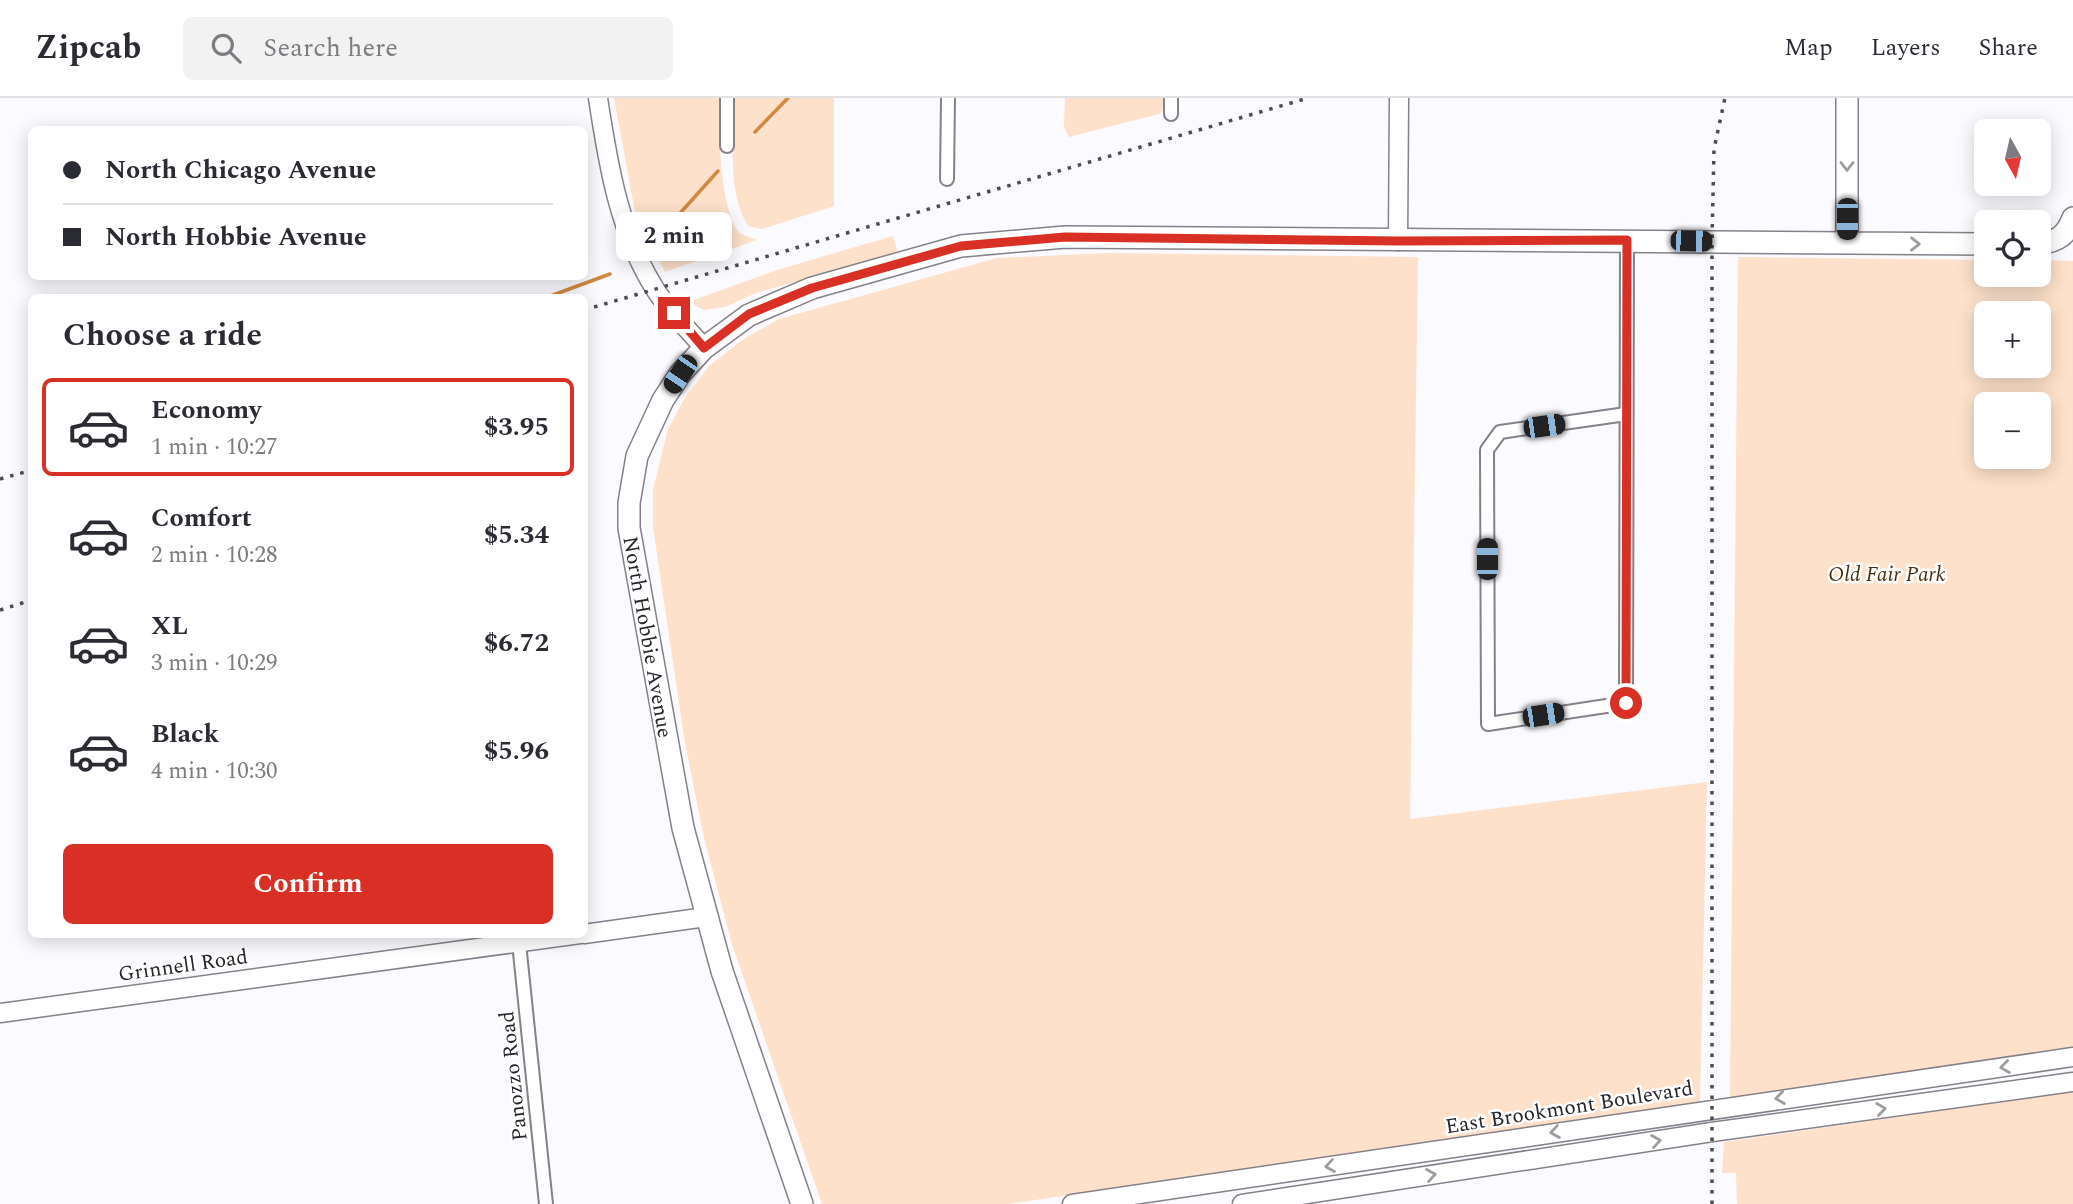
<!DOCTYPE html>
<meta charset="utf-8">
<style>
:root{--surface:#fff;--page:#f2f2f3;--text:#2b2b33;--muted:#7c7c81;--line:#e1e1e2;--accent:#d93025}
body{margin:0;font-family:Spectral,serif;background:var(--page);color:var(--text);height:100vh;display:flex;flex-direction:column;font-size:26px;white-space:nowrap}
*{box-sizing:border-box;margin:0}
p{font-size:23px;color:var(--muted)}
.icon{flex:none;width:38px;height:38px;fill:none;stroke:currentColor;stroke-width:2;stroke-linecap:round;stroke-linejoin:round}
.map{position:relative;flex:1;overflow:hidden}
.details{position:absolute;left:28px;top:196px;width:560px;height:644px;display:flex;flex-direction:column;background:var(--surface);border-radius:10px;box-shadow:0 4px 18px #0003}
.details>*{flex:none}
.guide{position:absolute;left:28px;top:28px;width:560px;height:154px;border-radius:10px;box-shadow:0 4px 18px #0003;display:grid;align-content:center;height:154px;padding:0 35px;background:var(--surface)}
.needle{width:46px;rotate:172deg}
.fabs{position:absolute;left:1974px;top:21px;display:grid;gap:14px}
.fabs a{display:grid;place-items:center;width:77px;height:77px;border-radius:10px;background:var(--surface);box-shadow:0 4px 18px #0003;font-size:35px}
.end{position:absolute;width:32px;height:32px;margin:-16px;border:9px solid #d93025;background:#fff;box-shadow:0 0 0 4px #fff}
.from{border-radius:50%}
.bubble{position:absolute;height:49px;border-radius:10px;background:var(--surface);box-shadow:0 4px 18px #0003;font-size:23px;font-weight:700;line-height:49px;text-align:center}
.car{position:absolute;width:21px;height:42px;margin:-21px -10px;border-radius:9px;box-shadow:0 0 5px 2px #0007;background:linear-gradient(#222 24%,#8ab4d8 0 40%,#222 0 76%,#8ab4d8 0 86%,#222 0)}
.guide b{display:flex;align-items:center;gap:24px;height:66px;font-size:26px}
.guide b+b{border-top:2px solid var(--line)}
.guide i{width:18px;height:18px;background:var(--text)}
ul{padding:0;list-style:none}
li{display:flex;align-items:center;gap:21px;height:98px;margin:0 14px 10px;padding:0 21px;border:4px solid transparent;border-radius:10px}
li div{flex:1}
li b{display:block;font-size:26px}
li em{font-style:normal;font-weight:700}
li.current{border-color:var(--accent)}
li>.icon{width:63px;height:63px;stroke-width:1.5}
h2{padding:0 35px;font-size:32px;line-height:84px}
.action{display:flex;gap:14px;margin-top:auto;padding:14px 35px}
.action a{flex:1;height:80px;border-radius:10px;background:var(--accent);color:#fff;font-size:28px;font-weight:700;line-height:80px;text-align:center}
header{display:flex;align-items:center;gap:42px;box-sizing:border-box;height:98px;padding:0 35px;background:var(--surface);border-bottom:2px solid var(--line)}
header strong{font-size:33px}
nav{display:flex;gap:38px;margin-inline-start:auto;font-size:24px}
.search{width:490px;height:63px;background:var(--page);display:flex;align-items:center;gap:18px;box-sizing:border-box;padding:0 24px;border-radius:10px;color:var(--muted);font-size:26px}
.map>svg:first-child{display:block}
.green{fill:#fde1ca;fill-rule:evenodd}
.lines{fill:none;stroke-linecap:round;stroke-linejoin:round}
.stream{stroke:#d28941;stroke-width:3.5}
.street-casing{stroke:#848189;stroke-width:16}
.secondary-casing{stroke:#848189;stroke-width:21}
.primary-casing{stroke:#848189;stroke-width:24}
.street{stroke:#fff;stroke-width:12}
.secondary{stroke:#fff;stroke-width:18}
.primary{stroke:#fff;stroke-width:21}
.rail{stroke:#4c4b4f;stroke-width:3.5;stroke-dasharray:3.5 7;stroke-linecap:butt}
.oneway{stroke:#9d9d9f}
.route{stroke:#d93025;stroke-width:9}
.labels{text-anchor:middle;stroke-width:5;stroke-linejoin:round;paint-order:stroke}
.park-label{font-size:21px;font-style:italic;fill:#4e2f11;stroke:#fff}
.street-label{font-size:21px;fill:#262529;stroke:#fff}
</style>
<header>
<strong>Zipcab</strong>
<div class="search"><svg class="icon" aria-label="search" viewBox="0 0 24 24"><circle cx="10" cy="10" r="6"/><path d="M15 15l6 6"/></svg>Search here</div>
<nav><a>Map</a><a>Layers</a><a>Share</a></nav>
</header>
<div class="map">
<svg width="2073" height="1106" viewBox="0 0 2073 1106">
<rect width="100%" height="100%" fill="#fbfafe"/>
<!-- green -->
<path class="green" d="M614,0h105c0,35 0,107 20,135l18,7 -92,32 -30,-60z
M735,0h99v108l-72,23 -14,-3c-22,-35 -14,-89 -13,-128z
M1065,0h101v9l-7,7 -90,23 -5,-10z
M893,138l5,17 -142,40 -31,14 -21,3 -16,-8 89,-32z
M1109,155l309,4 -8,562 297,-37 -7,322 -692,100h-186l-90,-260 -28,-106 -20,-101 -31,-210v-37l15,-61 18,-33 23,-30 36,-28 34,-19 218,-61z
M1738,159l248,3v15h53v-15l34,1v790l-343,47zM1986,215h53v53h-53zM1986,306h53v53h-53z
M2073,994v112h-336l-1,-31h-14l2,-31z"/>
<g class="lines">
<!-- stream -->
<path class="stream" d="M755,34l33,-34
M655,143l63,-70
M545,200l65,-24"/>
<defs>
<path id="street" d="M1171,16v-16
M727,48v-48
M947,81l1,-81
M1626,316l-126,18 -13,18 1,274 138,-21 1,-463
M519,845l27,261"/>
<path id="secondary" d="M598,0c10,66 21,134 57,191 13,21 33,40 49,59
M1398,143l1,-143
M584,836l122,-17
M0,915l580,-79
M1072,1106l1001,-147
M1242,1106l470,-72 361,-50"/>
<path id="primary" d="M1847,145v-145
M2039,146c19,-3 27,-8 34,-26
M802,1106l-80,-233 -39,-143 -54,-300v-25l8,-47 26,-56 17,-26 24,-26 45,-33 63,-27 149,-42 104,-9 921,7"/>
</defs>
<!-- street casing -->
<use href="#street" class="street-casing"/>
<!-- secondary casing -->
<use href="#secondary" class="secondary-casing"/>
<!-- primary casing -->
<use href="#primary" class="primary-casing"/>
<!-- street -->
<use href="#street" class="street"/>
<!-- secondary -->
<use href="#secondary" class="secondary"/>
<!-- primary -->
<use href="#primary" class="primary"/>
<!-- rail -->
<path class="rail" d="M584,212l724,-212
M0,381l32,-9
M0,512l32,-10
M1712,1106v-963l2,-92 11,-51"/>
</g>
<!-- one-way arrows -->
<defs><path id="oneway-chevron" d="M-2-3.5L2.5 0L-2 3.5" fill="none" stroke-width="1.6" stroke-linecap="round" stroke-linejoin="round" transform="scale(1.75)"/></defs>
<g class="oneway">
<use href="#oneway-chevron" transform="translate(1847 68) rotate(90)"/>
<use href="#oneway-chevron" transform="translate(1915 146) rotate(1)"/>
<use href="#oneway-chevron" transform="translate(2005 969) rotate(172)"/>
<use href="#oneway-chevron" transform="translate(1780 1000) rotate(172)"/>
<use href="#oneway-chevron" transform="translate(1881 1011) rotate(-8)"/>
<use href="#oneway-chevron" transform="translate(1555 1034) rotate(171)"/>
<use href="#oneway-chevron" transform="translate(1656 1043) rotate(-9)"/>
<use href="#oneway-chevron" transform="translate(1330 1068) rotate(171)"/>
<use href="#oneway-chevron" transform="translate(1431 1077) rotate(-9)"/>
</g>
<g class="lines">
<!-- route -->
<path class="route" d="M674,215l30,35 45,-34 63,-26 149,-42 104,-9 333,4 229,-1 -1,463"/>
</g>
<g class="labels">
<!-- park labels -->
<g class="park-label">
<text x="1887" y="483">Old Fair Park</text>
</g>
<!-- street labels -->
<g class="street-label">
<text transform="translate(648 539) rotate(80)" y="7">North Hobbie Avenue</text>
<text transform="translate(183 867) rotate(-8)" y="7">Grinnell Road</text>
<text transform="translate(513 978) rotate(-96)" y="7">Panozzo Road</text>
<text transform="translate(1569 1009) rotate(-9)" y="7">East Brookmont Boulevard</text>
</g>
</g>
</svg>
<div class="fabs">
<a><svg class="needle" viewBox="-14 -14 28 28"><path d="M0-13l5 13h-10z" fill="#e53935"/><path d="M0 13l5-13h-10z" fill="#7c7c81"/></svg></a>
<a><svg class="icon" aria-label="locate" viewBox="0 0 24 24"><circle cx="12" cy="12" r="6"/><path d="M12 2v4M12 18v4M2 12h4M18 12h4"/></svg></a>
<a>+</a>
<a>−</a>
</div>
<i class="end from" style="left:1626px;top:605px"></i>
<i class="end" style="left:674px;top:215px"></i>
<div class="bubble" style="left:616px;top:114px;width:116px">2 min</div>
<i class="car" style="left:1847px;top:121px;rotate:180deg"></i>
<i class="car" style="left:1691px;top:143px;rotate:91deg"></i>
<i class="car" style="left:680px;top:276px;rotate:214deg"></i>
<i class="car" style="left:1544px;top:328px;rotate:82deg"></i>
<i class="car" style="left:1487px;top:461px;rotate:0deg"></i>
<i class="car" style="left:1543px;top:617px;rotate:81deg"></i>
<div class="guide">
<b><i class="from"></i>North Chicago Avenue</b>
<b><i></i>North Hobbie Avenue</b>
</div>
<section class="details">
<h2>Choose a ride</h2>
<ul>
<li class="current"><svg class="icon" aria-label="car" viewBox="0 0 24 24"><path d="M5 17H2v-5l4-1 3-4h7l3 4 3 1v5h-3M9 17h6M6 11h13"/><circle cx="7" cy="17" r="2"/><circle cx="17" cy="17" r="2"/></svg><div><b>Economy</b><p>1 min · 10:27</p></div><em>$3.95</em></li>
<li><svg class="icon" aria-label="car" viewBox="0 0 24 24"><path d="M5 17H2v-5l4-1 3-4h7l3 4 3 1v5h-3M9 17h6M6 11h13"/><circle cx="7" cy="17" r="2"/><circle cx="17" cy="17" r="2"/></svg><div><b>Comfort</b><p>2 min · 10:28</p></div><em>$5.34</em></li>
<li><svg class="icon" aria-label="car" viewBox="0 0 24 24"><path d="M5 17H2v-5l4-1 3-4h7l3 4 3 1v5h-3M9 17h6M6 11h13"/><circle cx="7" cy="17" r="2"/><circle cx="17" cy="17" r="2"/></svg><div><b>XL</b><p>3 min · 10:29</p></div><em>$6.72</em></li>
<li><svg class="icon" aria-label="car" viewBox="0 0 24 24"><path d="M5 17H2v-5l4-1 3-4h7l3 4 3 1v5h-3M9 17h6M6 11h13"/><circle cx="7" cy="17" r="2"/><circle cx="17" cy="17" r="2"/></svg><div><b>Black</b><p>4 min · 10:30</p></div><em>$5.96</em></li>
</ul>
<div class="action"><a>Confirm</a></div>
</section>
</div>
